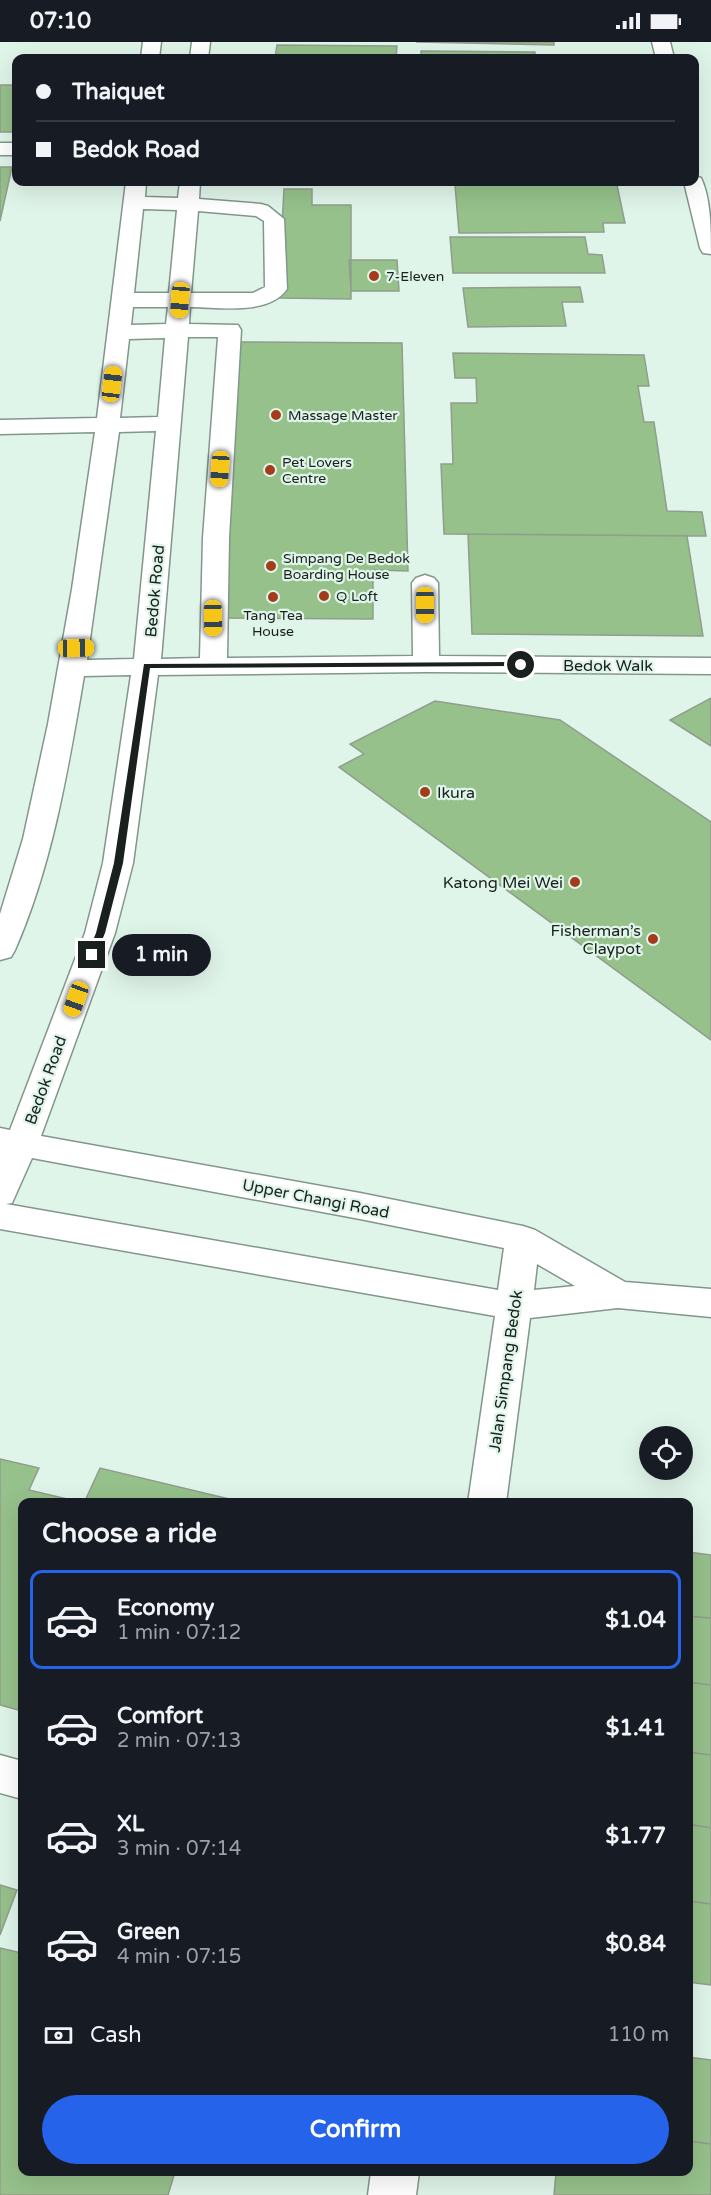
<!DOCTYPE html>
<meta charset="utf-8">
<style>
:root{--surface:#171b24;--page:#20242c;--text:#f1f3f6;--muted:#9ea1a6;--line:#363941;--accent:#2563eb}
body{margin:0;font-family:"Varela Round",sans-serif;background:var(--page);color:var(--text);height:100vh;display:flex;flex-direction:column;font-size:22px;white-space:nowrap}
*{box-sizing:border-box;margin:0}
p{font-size:20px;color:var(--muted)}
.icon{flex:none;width:33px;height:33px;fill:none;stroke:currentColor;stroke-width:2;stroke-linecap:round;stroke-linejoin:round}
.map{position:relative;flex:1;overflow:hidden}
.drawer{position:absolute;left:18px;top:1456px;width:675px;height:678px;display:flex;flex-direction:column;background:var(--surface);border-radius:12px;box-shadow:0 6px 24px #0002}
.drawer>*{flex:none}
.guide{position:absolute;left:12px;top:12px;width:687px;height:132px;border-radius:12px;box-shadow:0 6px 24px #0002;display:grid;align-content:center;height:132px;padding:0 24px;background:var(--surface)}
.buttons{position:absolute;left:639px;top:1384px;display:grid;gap:12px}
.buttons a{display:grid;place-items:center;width:54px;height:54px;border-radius:50%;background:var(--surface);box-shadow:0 6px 24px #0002;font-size:30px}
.end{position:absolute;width:27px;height:27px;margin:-14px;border:8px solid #19201d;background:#fff;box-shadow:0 0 0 3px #fff}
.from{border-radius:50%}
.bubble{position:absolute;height:42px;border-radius:21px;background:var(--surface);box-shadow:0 6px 24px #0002;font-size:20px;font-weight:800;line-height:42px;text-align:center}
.car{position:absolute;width:18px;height:36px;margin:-18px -9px;border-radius:8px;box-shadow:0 0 4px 2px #0007;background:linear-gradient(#f5c518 24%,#345 0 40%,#f5c518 0 76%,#345 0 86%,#f5c518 0)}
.guide b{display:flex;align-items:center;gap:21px;height:57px;font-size:22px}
.guide b+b{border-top:2px solid var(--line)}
.guide i{width:15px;height:15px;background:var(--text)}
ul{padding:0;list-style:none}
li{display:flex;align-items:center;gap:18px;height:99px;margin:0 12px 9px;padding:0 12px;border:3px solid transparent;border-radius:12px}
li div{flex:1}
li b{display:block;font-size:22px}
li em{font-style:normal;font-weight:800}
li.on{border-color:var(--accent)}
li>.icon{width:54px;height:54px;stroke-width:1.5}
h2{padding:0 24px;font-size:27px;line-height:72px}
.pay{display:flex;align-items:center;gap:15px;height:66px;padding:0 24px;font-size:22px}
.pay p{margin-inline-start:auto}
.primary-button{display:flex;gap:12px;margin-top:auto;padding:12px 24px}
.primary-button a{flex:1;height:69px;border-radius:36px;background:var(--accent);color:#fff;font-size:24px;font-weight:800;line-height:69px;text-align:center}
.status{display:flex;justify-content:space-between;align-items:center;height:42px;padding:0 30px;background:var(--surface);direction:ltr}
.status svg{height:16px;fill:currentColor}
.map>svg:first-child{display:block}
.building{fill:#96c18b;stroke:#919d8e;stroke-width:1.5}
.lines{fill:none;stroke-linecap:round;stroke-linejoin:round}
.minor-casing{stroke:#82968c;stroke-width:3}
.minor{fill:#fff;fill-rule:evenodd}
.route{fill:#19201d}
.poi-dot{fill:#a33c1c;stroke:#e0f5ea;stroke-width:2}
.labels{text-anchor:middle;stroke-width:4.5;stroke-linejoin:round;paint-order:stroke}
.far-poi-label{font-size:14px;fill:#19201d;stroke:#e0f5ea;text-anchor:start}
.street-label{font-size:16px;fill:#19201d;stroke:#e0f5ea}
.poi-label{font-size:16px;fill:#19201d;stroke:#e0f5ea;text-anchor:end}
</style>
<div class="status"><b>07:10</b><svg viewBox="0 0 49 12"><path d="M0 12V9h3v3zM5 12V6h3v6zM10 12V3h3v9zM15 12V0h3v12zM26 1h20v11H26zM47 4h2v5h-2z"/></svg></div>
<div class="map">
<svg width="711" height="2153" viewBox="0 0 711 2153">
<rect width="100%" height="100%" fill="#e0f5ea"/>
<!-- building -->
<path class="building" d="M416,0h138v3z
M277,3l120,1 -1,12h-121z
M421,9l114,1v6h-114z
M0,43h16v47h-16z
M0,125h12l-12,54z
M455,143h162l8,38h-22l1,9 -145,1z
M284,147h28v16h39v94l-73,-1z
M450,195h135l3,17 14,1 3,18h-152z
M349,218h48l2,31h-48z
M580,245l3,15h-21l4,24 -98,1 -5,-39z
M236,300l166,1 6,228 -35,-1v49l-157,-1z
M453,311l191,2 5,31h-11l6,36h10l13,89 35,1 4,24 -262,-2 -3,-70h12l-2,-61h26l-1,-25h-21z
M468,492l219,2 16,100 -231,-2z
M711,656v48l-41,-26z
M435,659l125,19 151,102v218l-372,-273 25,-13 -14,-10z
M0,1417l39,9 -10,22 55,13 16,-35 146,35h-224v208l-22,-6z
M688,1510l23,3v63l-23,-2z
M688,1574l23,2v67l-23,-3z
M688,1640l23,3v70l-23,-3z
M688,1710l23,3v73l-23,-4z
M688,1782l23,4v76l-23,-3z
M0,1843l17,5 -17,45z
M688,1859l23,3v81l-23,-3z
M0,1906l22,5v219h153l-7,23h-168z
M688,2015l23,3v84l-23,-3z
M688,2099l23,3v51h-157l2,-23h132z"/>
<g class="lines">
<defs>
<path id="minor" d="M143,0h18l-2,16h-18z
M192,0h18l-2,16h-18z
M652,0h18l4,16h-18z
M0,101h16v12h-16z
M694,134l7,2c10,21 10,52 10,76l-8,-1 -3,-5 -16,-66h10z
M126,140h20l-1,15 33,1 2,-16h20l-1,17 62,5 7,2 16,13 3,70c-19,27 -68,18 -97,18l-1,17 49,1 3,5 -12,208 -2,120 186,-2 -1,-73 4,-5 9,-3 9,3 4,5 1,73 272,2v16l-285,-2 -268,3 -25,188 -18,70 -74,203 319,57 163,33 12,4 90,52 86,7v28l-93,-9 -88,10 -24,185h-38l27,-187 -495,-87v-101l10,2 75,-197 18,-70 28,-188 -47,1c-16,93 -31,187 -69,274l-4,7 -11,3v-46l23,-75 25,-115 24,-135 23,-157 -95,2v-14l97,-2zM143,167l34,1 -8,83h-35zM198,169l58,5 8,5 1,66 -12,6h-62zM133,265h35l-2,17 -35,1zM188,295h30l-15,201 -3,120 -39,1zM165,296l-7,79 -38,1 9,-79zM156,389l-22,228 -47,1 32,-228zM32,1116l328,61 144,29 -6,42 -492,-86 6,-1zM537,1222l38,22 -41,4z
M0,1713l22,6v38l-22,-6z
M371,2130h48l-3,23h-48z"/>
</defs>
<!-- minor casing -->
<use href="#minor" class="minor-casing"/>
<!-- minor -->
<use href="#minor" class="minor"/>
</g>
<!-- route -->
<path class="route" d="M521,620l3,1v3l-374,2 -27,195 -18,70 -10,24h-6l-2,-2 9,-22 18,-70 30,-199z"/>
<!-- markers -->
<g class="poi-dot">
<circle cx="374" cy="234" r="6"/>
<circle cx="276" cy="373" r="6"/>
<circle cx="270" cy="428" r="6"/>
<circle cx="271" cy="524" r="6"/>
<circle cx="324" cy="554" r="6"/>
<circle cx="273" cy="555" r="6"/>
<circle cx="425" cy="750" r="6"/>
<circle cx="575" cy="840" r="6"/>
<circle cx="653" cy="897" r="6"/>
</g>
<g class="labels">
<!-- far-poi labels -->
<g class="far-poi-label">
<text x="386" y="239">7-Eleven</text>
<text x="288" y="378">Massage Master</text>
<text x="282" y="425">Pet Lovers<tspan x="282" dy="16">Centre</tspan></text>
<text x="283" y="521">Simpang De Bedok<tspan x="283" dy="16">Boarding House</tspan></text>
<text x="336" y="559">Q Loft</text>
<text x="273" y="578" text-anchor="middle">Tang Tea<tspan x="273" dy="16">House</tspan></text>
</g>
<!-- street labels -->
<g class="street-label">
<text transform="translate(154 549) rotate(-85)" y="6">Bedok Road</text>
<text x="608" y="629">Bedok Walk</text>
<text transform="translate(45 1038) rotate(-70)" y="6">Bedok Road</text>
<text transform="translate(316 1156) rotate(11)" y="6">Upper Changi Road</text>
<text transform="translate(505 1329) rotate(-82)" y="6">Jalan Simpang Bedok</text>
</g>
<!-- poi labels -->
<g class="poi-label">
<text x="437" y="756" text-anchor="start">Ikura</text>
<text x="563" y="846">Katong Mei Wei</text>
<text x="641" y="894">Fisherman’s<tspan x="641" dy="18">Claypot</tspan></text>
</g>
</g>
</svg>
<div class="buttons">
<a><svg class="icon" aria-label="locate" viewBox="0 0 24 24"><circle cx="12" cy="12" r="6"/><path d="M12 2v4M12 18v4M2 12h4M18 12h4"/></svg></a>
</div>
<i class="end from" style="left:521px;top:623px"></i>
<i class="end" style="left:92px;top:913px"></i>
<div class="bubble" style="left:112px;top:892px;width:99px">1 min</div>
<i class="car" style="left:180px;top:258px;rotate:185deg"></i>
<i class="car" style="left:112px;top:342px;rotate:7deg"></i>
<i class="car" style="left:220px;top:427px;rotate:184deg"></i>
<i class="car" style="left:425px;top:563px;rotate:180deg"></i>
<i class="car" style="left:213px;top:576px;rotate:179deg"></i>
<i class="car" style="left:76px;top:606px;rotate:89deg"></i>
<i class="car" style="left:76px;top:957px;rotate:200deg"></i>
<div class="guide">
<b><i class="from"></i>Thaiquet</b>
<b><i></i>Bedok Road</b>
</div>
<section class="drawer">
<h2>Choose a ride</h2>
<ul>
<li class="on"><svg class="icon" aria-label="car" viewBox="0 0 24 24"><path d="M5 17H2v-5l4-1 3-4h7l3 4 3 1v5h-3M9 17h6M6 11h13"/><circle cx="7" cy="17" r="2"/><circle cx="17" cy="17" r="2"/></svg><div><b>Economy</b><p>1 min · 07:12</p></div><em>$1.04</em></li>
<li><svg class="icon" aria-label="car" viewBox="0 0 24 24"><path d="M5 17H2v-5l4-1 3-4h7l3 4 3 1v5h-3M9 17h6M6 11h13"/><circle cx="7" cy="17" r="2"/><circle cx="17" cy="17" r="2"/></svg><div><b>Comfort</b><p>2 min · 07:13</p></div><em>$1.41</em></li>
<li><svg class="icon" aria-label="car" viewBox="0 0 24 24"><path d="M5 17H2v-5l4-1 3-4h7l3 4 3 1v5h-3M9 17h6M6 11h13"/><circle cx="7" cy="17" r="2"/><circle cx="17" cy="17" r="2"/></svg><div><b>XL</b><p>3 min · 07:14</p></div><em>$1.77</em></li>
<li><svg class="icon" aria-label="car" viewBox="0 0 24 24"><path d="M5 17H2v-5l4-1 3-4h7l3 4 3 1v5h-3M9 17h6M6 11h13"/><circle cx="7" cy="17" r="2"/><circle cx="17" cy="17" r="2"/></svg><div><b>Green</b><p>4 min · 07:15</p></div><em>$0.84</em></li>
</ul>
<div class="pay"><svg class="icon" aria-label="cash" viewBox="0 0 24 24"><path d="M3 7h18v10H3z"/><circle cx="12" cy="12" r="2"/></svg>Cash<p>110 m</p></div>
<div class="primary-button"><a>Confirm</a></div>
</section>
</div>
